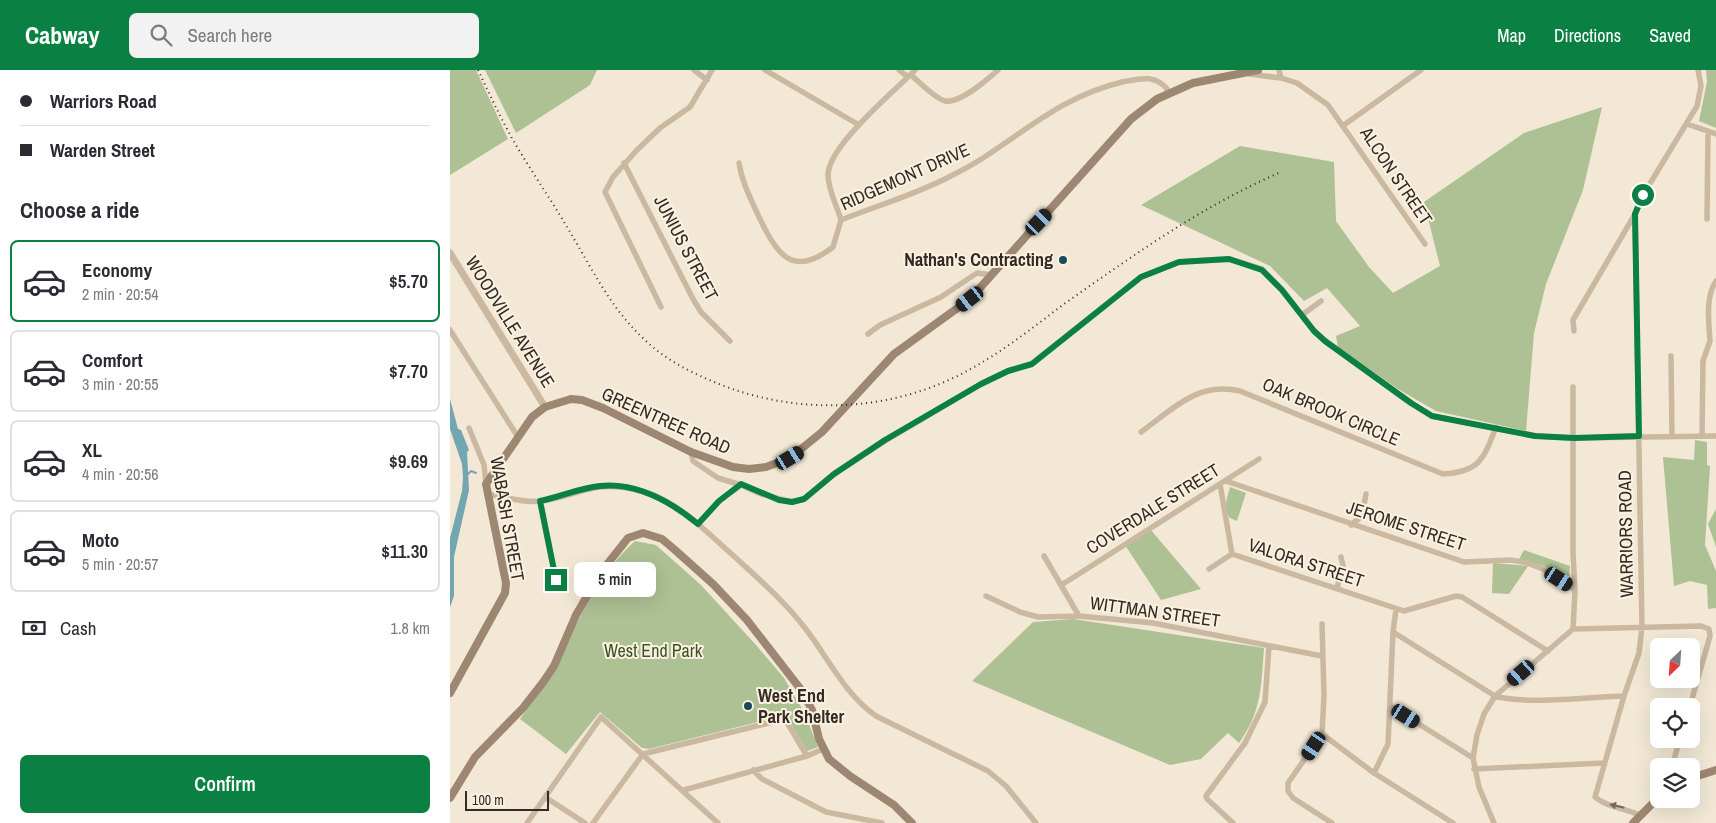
<!DOCTYPE html>
<meta charset="utf-8">
<style>
:root{--surface:#fff;--page:#f2f2f3;--text:#2b2b33;--muted:#7c7c81;--line:#e1e1e2;--accent:#0b8043}
body{margin:0;font-family:"Archivo Narrow",sans-serif;background:var(--page);color:var(--text);height:100vh;display:flex;flex-direction:column;font-size:19px;white-space:nowrap}
*{box-sizing:border-box;margin:0}
p{font-size:16px;color:var(--muted)}
.icon{flex:none;width:28px;height:28px;fill:none;stroke:currentColor;stroke-width:2;stroke-linecap:round;stroke-linejoin:round}
.map{position:relative;flex:1;overflow:hidden}
.details{display:flex;flex-direction:column;background:var(--surface);width:450px}
.details>*{flex:none}
.top-card{display:grid;align-content:center;height:110px;padding:0 20px;background:var(--surface)}
.needle{width:32px;rotate:205deg}
.controls{position:absolute;left:1200px;top:568px;display:grid;gap:10px}
.controls a{display:grid;place-items:center;width:50px;height:50px;border-radius:8px;background:var(--surface);box-shadow:0 5px 20px #0002;font-size:25px}
.scale{position:absolute;left:15px;bottom:12px;width:84px;box-sizing:border-box;padding-left:5px;border:2px solid #342b24;border-top:0;font-size:14px;line-height:18px;white-space:nowrap;color:#342b24;-webkit-text-stroke:4px #faf1e1;paint-order:stroke}
.end{position:absolute;width:22px;height:22px;margin:-11px;border:6px solid #0b8043;background:#fff;box-shadow:0 0 0 2px #fff}
.from{border-radius:50%}
.bubble{position:absolute;height:35px;border-radius:8px;background:var(--surface);box-shadow:0 5px 20px #0002;font-size:16px;font-weight:600;line-height:35px;text-align:center}
.car{position:absolute;width:15px;height:30px;margin:-15px -8px;border-radius:6px;box-shadow:0 0 4px 1px #0007;background:linear-gradient(#222 24%,#8ab4d8 0 40%,#222 0 76%,#8ab4d8 0 86%,#222 0)}
.top-card b{display:flex;align-items:center;gap:18px;height:48px;font-size:19px}
.top-card b+b{border-top:1px solid var(--line)}
.top-card i{width:12px;height:12px;background:var(--text)}
ul{padding:0;list-style:none}
li{display:flex;align-items:center;gap:15px;height:82px;margin:0 10px 8px;padding:0 10px;border:2px solid var(--line);border-radius:8px}
li div{flex:1}
li b{display:block;font-size:19px}
li em{font-style:normal;font-weight:600}
li.active{border-color:var(--accent)}
li>.icon{width:45px;height:45px;stroke-width:1.5}
h2{padding:0 20px;font-size:22px;line-height:60px}
.pay{display:flex;align-items:center;gap:12px;height:55px;padding:0 20px;font-size:19px}
.pay p{margin-inline-start:auto}
.action{display:flex;gap:10px;margin-top:auto;padding:10px 20px}
.action a{flex:1;height:58px;border-radius:8px;background:var(--accent);color:#fff;font-size:20px;font-weight:600;line-height:58px;text-align:center}
header{display:flex;align-items:center;gap:30px;box-sizing:border-box;height:70px;padding:0 25px;background:var(--accent);color:#fff}
header strong{font-size:24px}
nav{display:flex;gap:28px;margin-inline-start:auto;font-size:18px}
.search{width:350px;height:45px;background:var(--page);display:flex;align-items:center;gap:12px;box-sizing:border-box;padding:0 18px;border-radius:8px;color:var(--muted);font-size:19px}
main{display:flex;flex:1;min-height:0}
.map>svg:first-child{display:block}
.green{fill:#adc194}
.water{fill:#72a6b0}
.lines{fill:none;stroke-linecap:round;stroke-linejoin:round}
.stream{stroke:#72a6b0;stroke-width:2}
.minor{stroke:#cab8a0;stroke-width:5.5}
.tertiary{stroke:#cab8a0;stroke-width:7}
.secondary{stroke:#9e8772;stroke-width:8}
.rail{stroke:#342b24;stroke-width:2;stroke-dasharray:1 4;stroke-linecap:butt}
.oneway{fill:#786a5c}
.route{stroke:#0b8043;stroke-width:6}
.poi-dot{fill:#174b57;stroke:#faf1e1;stroke-width:2}
.labels{text-anchor:middle;stroke-width:4;stroke-linejoin:round;paint-order:stroke}
.street-label{font-size:18px;fill:#342b24;stroke:#faf1e1}
.poi-label{font-size:18px;font-weight:bold;fill:#342b24;stroke:#faf1e1;text-anchor:end}
.park-label{font-size:18px;fill:#3d5326;stroke:#faf1e1}
</style>
<header>
<strong>Cabway</strong>
<div class="search"><svg class="icon" aria-label="search" viewBox="0 0 24 24"><circle cx="10" cy="10" r="6"/><path d="M15 15l6 6"/></svg>Search here</div>
<nav><a>Map</a><a>Directions</a><a>Saved</a></nav>
</header>
<main>
<section class="details">
<div class="top-card">
<b><i class="from"></i>Warriors Road</b>
<b><i></i>Warden Street</b>
</div>
<h2>Choose a ride</h2>
<ul>
<li class="active"><svg class="icon" aria-label="car" viewBox="0 0 24 24"><path d="M5 17H2v-5l4-1 3-4h7l3 4 3 1v5h-3M9 17h6M6 11h13"/><circle cx="7" cy="17" r="2"/><circle cx="17" cy="17" r="2"/></svg><div><b>Economy</b><p>2 min · 20:54</p></div><em>$5.70</em></li>
<li><svg class="icon" aria-label="car" viewBox="0 0 24 24"><path d="M5 17H2v-5l4-1 3-4h7l3 4 3 1v5h-3M9 17h6M6 11h13"/><circle cx="7" cy="17" r="2"/><circle cx="17" cy="17" r="2"/></svg><div><b>Comfort</b><p>3 min · 20:55</p></div><em>$7.70</em></li>
<li><svg class="icon" aria-label="car" viewBox="0 0 24 24"><path d="M5 17H2v-5l4-1 3-4h7l3 4 3 1v5h-3M9 17h6M6 11h13"/><circle cx="7" cy="17" r="2"/><circle cx="17" cy="17" r="2"/></svg><div><b>XL</b><p>4 min · 20:56</p></div><em>$9.69</em></li>
<li><svg class="icon" aria-label="car" viewBox="0 0 24 24"><path d="M5 17H2v-5l4-1 3-4h7l3 4 3 1v5h-3M9 17h6M6 11h13"/><circle cx="7" cy="17" r="2"/><circle cx="17" cy="17" r="2"/></svg><div><b>Moto</b><p>5 min · 20:57</p></div><em>$11.30</em></li>
</ul>
<div class="pay"><svg class="icon" aria-label="cash" viewBox="0 0 24 24"><path d="M3 7h18v10H3z"/><circle cx="12" cy="12" r="2"/></svg>Cash<p>1.8 km</p></div>
<div class="action"><a>Confirm</a></div>
</section>
<div class="map">
<svg width="1266" height="753" viewBox="0 0 1266 753">
<rect width="100%" height="100%" fill="#f2e8d5"/>
<!-- green -->
<path class="green" d="M0,0h26l32,69 -58,36z
M35,0h112l-7,15 -74,48z
M1256,0h10v58l-17,-7 8,-39z
M1152,37l-19,83 -37,94 -12,49 -8,98 -90,-20 -38,-22 -60,-42 -2,-11 24,-10 -33,-38 -23,13 -34,-35 -129,-61 99,-59 94,16 2,59 33,46 24,26 47,-27 -16,-64 100,-69z
M1245,370l12,2v23l3,1 -5,79 11,26v37l-8,1 -1,-24 -17,-4 -16,5 -11,-129 31,3z
M780,417l16,6 -9,28 -7,-3c-7,-10 -3,-20 0,-31z
M1266,439v38l-8,-23z
M700,459l51,60 -40,11 -36,-55z
M185,471l21,4 45,40 55,60 28,33 20,34 14,35 -11,4 -21,-36 -137,34 -7,-1 -42,-36 -34,42 -46,-35c9,-13 20,-25 27,-38 26,-47 47,-104 88,-140z
M1074,480l46,16 -1,16 -25,-16 -25,-7z
M1043,493l35,3 -19,28 -17,-1z
M623,549l191,29c-3,38 -2,63 -25,95l-11,-10 -27,26 -31,6 -198,-84 61,-59z"/>
<!-- water -->
<path class="water" d="M0,329l8,30 3,1 8,20 -2,2 2,38 -15,67v39l-4,11v-69l12,-47 1,-14 -1,-13 -12,-35z"/>
<g class="lines">
<!-- stream -->
<path class="stream" d="M18,404l3,-3 5,2"/>
<!-- minor -->
<path class="minor" d="M244,0l13,10
M315,0l94,55
M449,0l9,7
M829,0l2,8 16,5 31,22 97,139
M799,4l32,4
M461,5c10,8 22,22 34,26 14,3 42,-21 53,-31
M1237,54l29,10
M894,55l77,-55
M174,93l69,136 8,13 29,29
M289,93c3,20 12,36 20,54 18,37 33,62 74,30l8,-27c35,-14 73,-25 106,-42 12,-6 25,-13 36,-20 49,-32 82,-62 139,-76 19,-4 36,-8 47,10
M1185,144l7,413 -3,26 -15,43 -29,101c11,10 30,11 44,18
M1257,149l1,-88
M391,150c-4,-14 -13,-30 -13,-45 0,-29 66,-83 87,-105
M211,237l-56,-115 8,-15 24,-27 23,-22 30,-21 22,-37
M852,245l19,-14
M0,260l68,107
M1124,261l-1,-11 62,-106 8,-19 54,-89 4,-20 -3,-16
M418,264l12,-9 61,-28 36,-24 15,2
M1260,271c-1,-18 -5,-44 6,-60
M1221,286l1,80
M1123,317v166l2,37 -2,39
M19,358l15,37 2,19
M691,362c32,-23 57,-51 99,-41l203,83c37,-2 41,-16 53,-47
M1252,366l1,-75 7,-20
M241,382l2,9 25,17 23,7 20,9 31,8 13,-3 29,-25 51,-33 96,-57 27,-13 23,-7 110,-87 38,-15 50,-3 33,10 20,21 32,41 11,10 86,62 21,13 103,20 39,2 142,-2
M776,411l238,81 47,-2 16,3 16,6 32,21
M770,414l12,70
M37,424c17,3 36,9 53,7 35,-4 54,-21 93,-12 42,8 72,42 103,69 24,22 49,44 69,70 24,31 39,65 71,88l112,55 18,15 30,37
M90,431l16,79
M248,454l21,-23 22,-16
M901,455l11,-9 4,-22
M782,484l172,57 52,-15 6,1 86,54
M594,486l35,60
M759,499l23,-15
M613,514l196,-125
M887,518l6,-22 -2,-9
M536,526l34,16 18,5 41,-1 74,7 169,33
M872,554l2,71 -2,39 -34,49v8l5,7 39,25
M943,562l102,64c31,9 94,1 129,0
M940,636l83,52
M872,664l52,39 79,50
M1222,696l8,-27
M1024,699l130,-6
M303,700l9,9 64,33 56,11
M924,703l14,-29 5,-112 3,-23
M234,720l123,-34 16,-7
M95,727l40,26
M77,753l74,-106 117,106
M143,753l50,-69 142,-35 22,37
M783,753l-26,-24 -1,-3 39,-53 20,-41 4,-56
M1044,753l-15,-36 -6,-29 4,-23 7,-21 11,-18 78,-67 128,-3 8,3 1,7 -20,70"/>
<!-- tertiary -->
<path class="tertiary" d="M0,183l95,154"/>
<!-- secondary -->
<path class="secondary" d="M0,623l55,-100 1,-10 -20,-99 46,-67 13,-10 26,-8 11,1 21,8 88,44 42,15 16,2 17,-2 24,-9 32,-26 72,-78 76,-55 161,-180 26,-20 36,-16 65,-13
M1241,708l25,-8
M0,728l25,-41 48,-49 21,-27 10,-15 22,-51 25,-43 27,-34 15,-5 19,6 13,11 38,34 34,36 55,71 10,19 7,29 10,20 21,17 44,29 18,18
M1183,753l26,-26"/>
<!-- rail -->
<path class="rail" d="M28,0c11,23 22,47 35,70 18,31 39,61 57,92 22,37 42,78 74,107 21,21 48,34 75,45 83,33 178,28 255,-17 32,-18 61,-41 90,-63 70,-49 138,-98 217,-132"/>
</g>
<!-- one-way arrows -->
<defs><path id="oneway-solid" d="M-6-.8H1V-3.2L6.5 0L1 3.2V.8H-6Z" transform="scale(1.25)"/></defs>
<use class="oneway" href="#oneway-solid" transform="translate(1167 736) rotate(-167)"/>
<g class="lines">
<!-- route -->
<path class="route" d="M106,510l-16,-79c20,-4 39,-13 60,-15 37,-4 70,15 98,38l21,-23 22,-17 38,16 13,2 12,-3 30,-25 51,-34 96,-56 27,-13 24,-7 109,-87 38,-15 50,-3 33,11 20,20 32,41 11,10 86,62 21,13 103,20 39,2 65,-2 -4,-222 8,-19"/>
</g>
<!-- markers -->
<g class="poi-dot">
<circle cx="613" cy="190" r="5"/>
<circle cx="298" cy="636" r="5"/>
</g>
<g class="labels">
<!-- street labels -->
<g class="street-label">
<text transform="translate(946 106) rotate(56)" y="6">ALCON STREET</text>
<text transform="translate(455 107) rotate(-24)" y="6">RIDGEMONT DRIVE</text>
<text transform="translate(236 178) rotate(62)" y="6">JUNIUS STREET</text>
<text transform="translate(60 252) rotate(58)" y="6">WOODVILLE AVENUE</text>
<text transform="translate(881 342) rotate(23)" y="6">OAK BROOK CIRCLE</text>
<text transform="translate(216 351) rotate(24)" y="6">GREENTREE ROAD</text>
<text transform="translate(703 439) rotate(-32)" y="6">COVERDALE STREET</text>
<text transform="translate(57 449) rotate(80)" y="6">WABASH STREET</text>
<text transform="translate(956 456) rotate(18)" y="6">JEROME STREET</text>
<text transform="translate(1176 464) rotate(-91)" y="6">WARRIORS ROAD</text>
<text transform="translate(856 493) rotate(18)" y="6">VALORA STREET</text>
<text transform="translate(705 542) rotate(8)" y="6">WITTMAN STREET</text>
</g>
<!-- poi labels -->
<g class="poi-label">
<text x="603" y="196">Nathan's Contracting</text>
<text x="308" y="632" text-anchor="start">West End<tspan x="308" dy="21">Park Shelter</tspan></text>
</g>
<!-- park labels -->
<g class="park-label">
<text x="203" y="587">West End Park</text>
</g>
</g>
</svg>
<div class="controls">
<a><svg class="needle" viewBox="-14 -14 28 28"><path d="M0-13l5 13h-10z" fill="#e53935"/><path d="M0 13l5-13h-10z" fill="#7c7c81"/></svg></a>
<a><svg class="icon" aria-label="locate" viewBox="0 0 24 24"><circle cx="12" cy="12" r="6"/><path d="M12 2v4M12 18v4M2 12h4M18 12h4"/></svg></a>
<a><svg class="icon" aria-label="layers" viewBox="0 0 24 24"><path d="M12 4l9 5-9 5-9-5zM3 14l9 5 9-5"/></svg></a>
</div>
<div class="scale">100 m</div>
<i class="end from" style="left:1193px;top:125px"></i>
<i class="end" style="left:106px;top:510px"></i>
<div class="bubble" style="left:124px;top:492px;width:82px">5 min</div>
<i class="car" style="left:589px;top:152px;rotate:44deg"></i>
<i class="car" style="left:520px;top:229px;rotate:232deg"></i>
<i class="car" style="left:340px;top:388px;rotate:59deg"></i>
<i class="car" style="left:1109px;top:509px;rotate:123deg"></i>
<i class="car" style="left:1071px;top:603px;rotate:229deg"></i>
<i class="car" style="left:956px;top:646px;rotate:122deg"></i>
<i class="car" style="left:864px;top:676px;rotate:213deg"></i>
</div>
</main>
